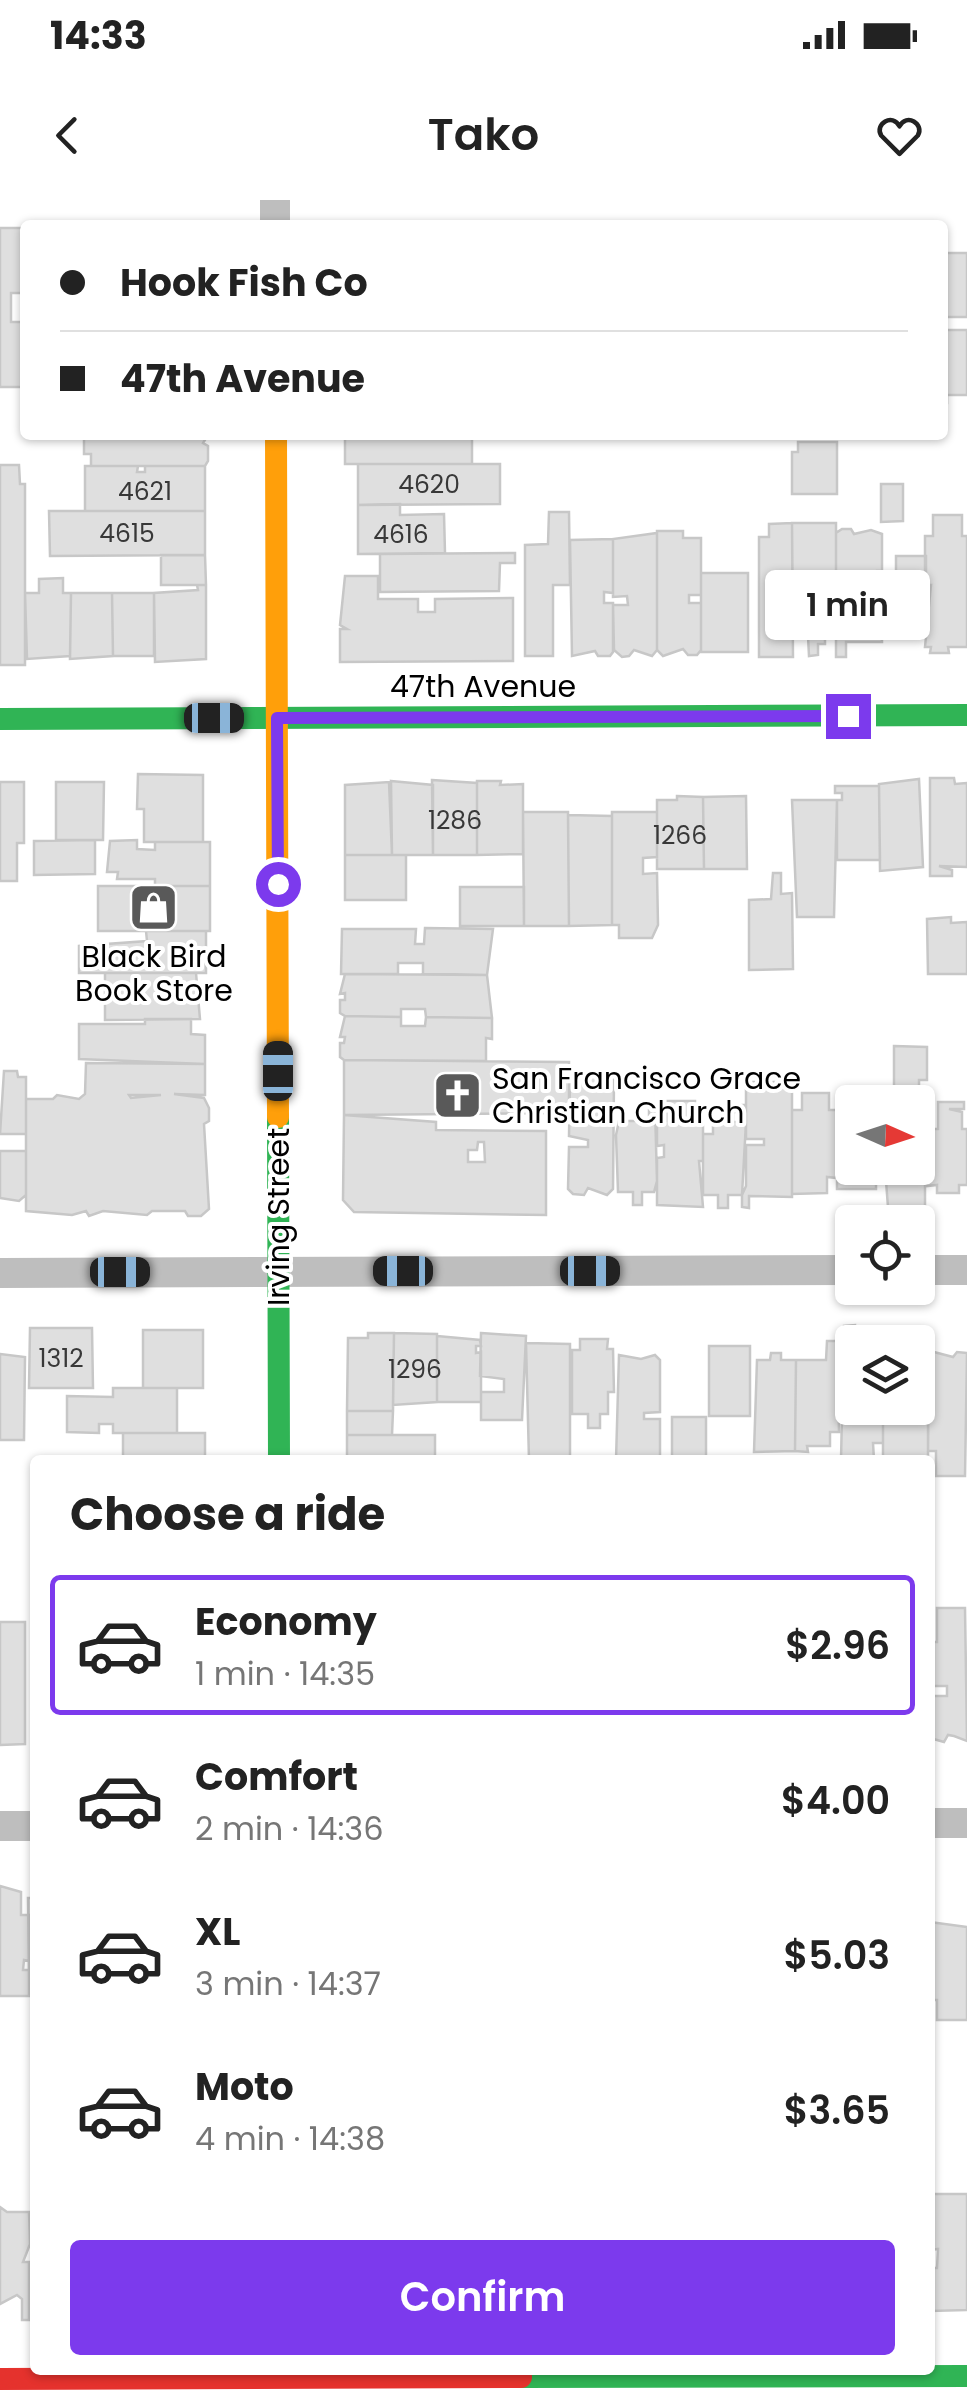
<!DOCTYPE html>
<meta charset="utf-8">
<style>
:root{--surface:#fff;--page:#f2f2f2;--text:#222;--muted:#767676;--line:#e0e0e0;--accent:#7c3aed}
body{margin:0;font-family:Poppins,sans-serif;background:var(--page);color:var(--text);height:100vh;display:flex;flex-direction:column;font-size:38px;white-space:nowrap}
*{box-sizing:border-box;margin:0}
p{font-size:32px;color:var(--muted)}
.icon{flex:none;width:55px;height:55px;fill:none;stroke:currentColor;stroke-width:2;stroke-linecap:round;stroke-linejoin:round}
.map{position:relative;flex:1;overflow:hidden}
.sheet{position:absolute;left:30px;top:1255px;width:905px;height:920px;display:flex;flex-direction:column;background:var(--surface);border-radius:10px;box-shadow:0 2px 8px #0004}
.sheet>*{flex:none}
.banner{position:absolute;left:20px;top:20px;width:928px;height:220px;border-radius:10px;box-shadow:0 2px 8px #0004;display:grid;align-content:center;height:220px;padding:0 40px;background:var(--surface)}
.needle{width:65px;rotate:93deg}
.controls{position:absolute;left:835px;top:885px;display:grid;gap:20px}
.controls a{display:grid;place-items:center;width:100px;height:100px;border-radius:10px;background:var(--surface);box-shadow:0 2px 8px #0004;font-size:50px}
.end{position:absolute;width:45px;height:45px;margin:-22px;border:12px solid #7c3aed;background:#fff;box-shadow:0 0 0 5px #fff}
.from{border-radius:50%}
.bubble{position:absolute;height:70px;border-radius:10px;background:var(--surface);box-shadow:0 2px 8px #0004;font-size:32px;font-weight:600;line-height:70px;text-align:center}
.car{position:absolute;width:30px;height:60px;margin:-30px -15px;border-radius:12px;box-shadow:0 0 8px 2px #0007;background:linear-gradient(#222 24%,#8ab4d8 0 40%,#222 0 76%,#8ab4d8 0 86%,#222 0)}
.banner b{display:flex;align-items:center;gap:35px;height:95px;font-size:38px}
.banner b+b{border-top:2px solid var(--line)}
.banner i{width:25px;height:25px;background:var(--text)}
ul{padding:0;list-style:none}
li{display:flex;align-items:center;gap:30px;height:140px;margin:0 20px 15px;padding:0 20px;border:5px solid transparent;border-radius:10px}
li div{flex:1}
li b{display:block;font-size:38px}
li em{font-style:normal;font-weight:600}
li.active{border-color:var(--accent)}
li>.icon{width:90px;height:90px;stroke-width:1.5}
h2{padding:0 40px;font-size:45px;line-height:120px}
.button{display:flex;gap:20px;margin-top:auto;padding:20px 40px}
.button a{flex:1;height:115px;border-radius:10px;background:var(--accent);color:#fff;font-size:40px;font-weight:600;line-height:115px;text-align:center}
.status{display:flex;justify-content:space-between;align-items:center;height:70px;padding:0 50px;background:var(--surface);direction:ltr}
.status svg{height:28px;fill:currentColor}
header{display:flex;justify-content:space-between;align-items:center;height:130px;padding:0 40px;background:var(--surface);font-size:45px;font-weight:600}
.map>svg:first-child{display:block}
.building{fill:#dfdfdf;stroke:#c7c7c7;stroke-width:2.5;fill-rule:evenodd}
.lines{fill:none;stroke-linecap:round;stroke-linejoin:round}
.street{stroke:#bebebe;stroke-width:30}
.fast{stroke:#30b455;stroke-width:22}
.slow{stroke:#ff9f0a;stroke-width:22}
.jam{stroke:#e5322d;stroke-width:22}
.route{stroke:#7c3aed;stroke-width:12}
.labels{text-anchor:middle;stroke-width:8;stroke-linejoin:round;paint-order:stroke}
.number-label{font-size:25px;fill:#383838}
.street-label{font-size:30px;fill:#000;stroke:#fff}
.poi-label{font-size:30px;fill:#000;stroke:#fff}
</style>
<div class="status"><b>14:33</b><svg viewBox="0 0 49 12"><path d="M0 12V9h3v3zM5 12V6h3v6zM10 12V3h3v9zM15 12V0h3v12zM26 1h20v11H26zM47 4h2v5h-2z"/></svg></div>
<header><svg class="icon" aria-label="back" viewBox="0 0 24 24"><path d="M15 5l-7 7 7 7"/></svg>Tako<svg class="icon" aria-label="heart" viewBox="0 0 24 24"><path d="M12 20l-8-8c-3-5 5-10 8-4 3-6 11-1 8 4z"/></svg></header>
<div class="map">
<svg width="967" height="2207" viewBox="0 0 967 2207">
<rect width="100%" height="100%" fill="#fff"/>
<!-- building -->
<path class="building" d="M0,28h24v65h-13v29h13v65h-24z
M942,53h25v64h-25z
M942,130h25v65h-20v8h-5z
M84,235h124l-5,8 5,3v15l-3,5h-114v-12h-7z
M345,235h127v29h-127z
M798,242h39v52h-45v-42h6z
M358,264h142v40l-142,1z
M0,265h19l1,19h5v181h-25z
M85,266h53l-1,6h8v-6h60v45h-120z
M881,284h22v37l-22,1z
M400,304v11l44,-1 1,39 -87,1v-49z
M49,311h156v44l-155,1z
M549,312h20l1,73h-17v71h-28v-111l23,-1z
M933,315h29v21h5v111h-19l1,6h-19l1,-6h-6l6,-62h-6v-49h8z
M792,323h44v113h-11v8h-7v11l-9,1 -1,-20 -15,1z
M792,323l1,134h-34v-120h10v-13z
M842,329h9l3,5 17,-4 11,4v37h-5v17h5v54h-36v15h-10v-124z
M657,331h26v7h18v57h-12v8h12v47l-4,5h-9l-5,-6 -20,7 -6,-6z
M657,333v117l-5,6 -18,-6 -5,6 -7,1 -8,-7 -1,-45h15l-1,-9 -14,1v-58z
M613,339v54l-9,-1v11h9v49l-3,4h-12l-3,-5 -23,5 -2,-116z
M515,353v10h-15l-1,28 -119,1v-38z
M161,355h44l1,30h-45z
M896,356h30v81h-30z
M701,373h47v79h-47z
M345,376h33v23h40v13h17v-13l78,-1v63l-173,1v-33h7l-7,-4z
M63,378v15h8l-1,63 -43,3 -2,-66h14v-14z
M197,385h9v74l-51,3 -1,-69 44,-3z
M71,393h41l1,63 -43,3z
M112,393h42v63h-41z
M138,574l65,1v67h-59v-33h-7z
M930,578h24l1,6 12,-1v84l-28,-1 13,4v6h-22z
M919,579l4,88 -43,4 -1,-87z
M432,580l45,3v72h-44z
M391,581l42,4v70h-41z
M501,581l-1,4 23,-1v70l-46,1v-74z
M0,582h24v61h-7v38h-17z
M56,582h48l-1,58h-47z
M389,582l3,73h-47v-70z
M835,586h44l1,74h-43v-60h5v-7h-7z
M677,596l26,1 1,72h-47v-69h20z
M746,596l1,73h-43l-1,-72z
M792,600h45l-3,117h-37z
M523,612h45l1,114h-45z
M612,612h45v45l-14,1v16l14,-1 1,52 -6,13h-33v-13h-7z
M568,615l44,1v109l-43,1z
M95,640v34l-61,1v-34z
M137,640v9l18,1v-8h55v44h-55v-7h-38l1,-7h-11l3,-31z
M345,655h61v45h-61z
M773,673h8v21l11,-1 1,76 -44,1v-70l22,-1z
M98,686h112v45h-112z
M460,687h64v39h-64z
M951,717v6l16,-1v52h-39l-1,-55z
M425,728l68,1 -6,46 -64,-1v-11h-25v11h-57l1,-45h74l-1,15h9z
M146,731h60v42h-127v-27l68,-5z
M105,773h91l4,46 -95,1z
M345,774l142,1 5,43 -66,-1 -1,-8h-24v8l-56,-1 -5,-3v-13h5v-7l-5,1z
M345,816l56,1v9h24l1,-9 66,1v21l-6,-1v23l-142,-1 -4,-3v-14h4l1,-6h-5z
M145,819h46v15l14,1v29l-126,-5v-35h66z
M894,846l33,1v33h-8v39h6v88h-37l-3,-39h33v-66h-29l5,-1z
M344,860l225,2v51l-225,2z
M86,863l119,1v31l-31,-1 30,4 5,10v13l-5,3 5,85 -8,7h-13l-3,-5h-33l-5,4 -44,-4 -14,5 -3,-5 -14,4 -46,-4v-112h27l4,-4 22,4 6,-5zM129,895h32l-30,3z
M4,871h13l1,6h8v57h-26z
M593,874h13l8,6 -1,109 -6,6 -19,-7 -4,7 -11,-1 -5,-5 1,-42h19v-7l-19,-4 1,-56 18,1z
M746,882h46v115l-43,-1v12l-7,-1v-12l4,-9v-41h18v-6h-18z
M802,893h27v17h8v68l-10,-1v16l-35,1v-84h10z
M666,901h29v24h8v36h-4l4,46 -46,-2v-47l7,-1v-12l-7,1v-25h9z
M844,901h7l1,10v57h24v21h-39v-49h4l3,-14z
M938,902h26v7h-15l13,3v17h5v56h-8v8h-22v-8l-10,1v-57h11z
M725,905h19v7h-11v10h13l-4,73h-14v13h-10v-13h-15v-61h10v-12h12z
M649,908h6l2,73 -3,11h-12v13h-9v-13h-15l-2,-57 3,-14h30z
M344,915l92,7v8l110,1v84l-192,-3 -11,-12zM478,942h6l1,20h-17v-12h9z
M0,951h26v44l-7,6 -19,-3z
M855,1125l-3,83h31v35h-10l1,17h-33l3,-134z
M30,1128h62l1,60h-64z
M143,1130h60v58h-60z
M890,1132h14v10h-14z
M368,1133h26l-1,78h-46l1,-73h20z
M394,1133l43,1v68l-44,3z
M481,1133l45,3 -4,84h-41v-28h23v-13l-24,-3z
M437,1136l43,4 1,6h-5v7l5,-1v50h-44z
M580,1139h28l-1,10h6l1,43h-6v22h-8v14h-12v-14h-16v-64h8z
M827,1141h10l2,91h-9v14h-23l1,6 -13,-1 1,-91h30z
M526,1143l44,1v116h-41z
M709,1146h41v70h-41z
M918,1147h10v112l-45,-1v-50h35z
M934,1152l19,5 4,-5 10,1 -2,123h-29v-25h-8l1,-94z
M771,1153h10v7h15l-1,91 -41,1 3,-92h13z
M0,1154l25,3 -1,83h-24z
M619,1155l22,4 14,-4 5,5v52l-16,1v6h16v41h-44z
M113,1188h64v45h-64v-9h-14v9l-32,-1v-36l46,1z
M347,1211h46l-1,24h-45z
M672,1217h34v43h-34z
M123,1233h82v27h-82z
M347,1235h88v25h-88z
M937,1408h28l2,133 -13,-5 -6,-1 -4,7 -14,-4v-42h17v-10h-17v-44h7z
M0,1422h25v122l-25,1z
M0,1686l21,6v23h8v46l-5,-1 -1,10h6v26h-29z
M28,1698h7v80h-6z
M930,1722l37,5v93h-30v-20h-7z
M930,1994h37v116l-37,1v-43h7l1,-19 -8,1z
M0,2007l7,5h22l1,32 -7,18h6v58h-7v-21l-5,-4 -17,9z
M29,2065h6v52h-6z"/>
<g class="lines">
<!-- street -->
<path class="street" d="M275,0v25
M918,1070h49
M0,1073l852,-3
M930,1623h37
M0,1626h35"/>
<!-- fast -->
<path class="fast" d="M0,519l967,-4
M278,917l1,343
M521,2177l446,-1"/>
<!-- slow -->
<path class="slow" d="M276,235l2,682"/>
<!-- jam -->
<path class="jam" d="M0,2179l521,-2"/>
</g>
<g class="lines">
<!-- route -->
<path class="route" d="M278,684l-1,-166 571,-2"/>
</g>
<!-- icons -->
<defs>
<symbol id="shop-square" viewBox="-11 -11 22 22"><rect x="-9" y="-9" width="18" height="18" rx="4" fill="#595959" stroke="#fff"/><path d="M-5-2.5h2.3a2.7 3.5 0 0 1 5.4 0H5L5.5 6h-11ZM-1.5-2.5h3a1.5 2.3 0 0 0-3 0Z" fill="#fff"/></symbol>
<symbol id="church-square" viewBox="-11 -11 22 22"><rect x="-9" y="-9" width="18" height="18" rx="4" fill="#595959" stroke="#fff"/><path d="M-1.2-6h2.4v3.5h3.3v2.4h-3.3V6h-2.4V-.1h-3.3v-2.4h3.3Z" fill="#fff"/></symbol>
</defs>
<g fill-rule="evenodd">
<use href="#shop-square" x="126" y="680" width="55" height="55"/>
<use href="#church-square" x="430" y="868" width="55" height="55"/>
</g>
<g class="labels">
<!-- number labels -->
<g class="number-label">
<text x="429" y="293">4620</text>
<text x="145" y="300">4621</text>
<text x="127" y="342">4615</text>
<text x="401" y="343">4616</text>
<text x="455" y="629">1286</text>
<text x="680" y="644">1266</text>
<text x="61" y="1167">1312</text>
<text x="415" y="1178">1296</text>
</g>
<!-- street labels -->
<g class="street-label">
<text x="483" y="497">47th Avenue</text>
<text transform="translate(279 1017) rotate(-90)" y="10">Irving Street</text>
</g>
<!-- poi labels -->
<g class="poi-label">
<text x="154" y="767">Black Bird<tspan x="154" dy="34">Book Store</tspan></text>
<text x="492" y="889" text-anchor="start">San Francisco Grace<tspan x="492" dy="34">Christian Church</tspan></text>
</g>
</g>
</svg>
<div class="controls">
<a><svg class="needle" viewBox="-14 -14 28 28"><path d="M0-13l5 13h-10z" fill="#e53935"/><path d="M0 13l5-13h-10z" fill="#767676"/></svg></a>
<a><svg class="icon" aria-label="locate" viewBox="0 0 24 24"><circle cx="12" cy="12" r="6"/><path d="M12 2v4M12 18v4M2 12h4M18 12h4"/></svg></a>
<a><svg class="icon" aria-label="layers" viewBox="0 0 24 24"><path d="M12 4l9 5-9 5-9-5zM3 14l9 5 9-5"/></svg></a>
</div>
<i class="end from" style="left:278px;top:684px"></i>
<i class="end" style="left:848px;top:516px"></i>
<div class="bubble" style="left:765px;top:370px;width:165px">1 min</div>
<i class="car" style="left:214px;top:518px;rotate:90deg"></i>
<i class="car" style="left:278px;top:871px;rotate:0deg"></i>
<i class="car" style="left:403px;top:1071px;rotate:270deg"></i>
<i class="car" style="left:590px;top:1071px;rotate:90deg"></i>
<i class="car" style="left:120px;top:1072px;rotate:90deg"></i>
<div class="banner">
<b><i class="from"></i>Hook Fish Co</b>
<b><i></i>47th Avenue</b>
</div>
<section class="sheet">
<h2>Choose a ride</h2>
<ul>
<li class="active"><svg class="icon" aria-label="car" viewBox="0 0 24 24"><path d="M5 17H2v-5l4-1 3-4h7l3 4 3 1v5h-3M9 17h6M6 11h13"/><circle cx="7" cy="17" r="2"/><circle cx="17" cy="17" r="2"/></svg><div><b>Economy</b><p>1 min · 14:35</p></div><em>$2.96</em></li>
<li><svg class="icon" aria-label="car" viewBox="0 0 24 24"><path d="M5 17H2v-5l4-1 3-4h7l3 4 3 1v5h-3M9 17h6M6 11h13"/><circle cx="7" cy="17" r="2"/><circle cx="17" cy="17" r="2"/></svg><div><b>Comfort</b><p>2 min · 14:36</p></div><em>$4.00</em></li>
<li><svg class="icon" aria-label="car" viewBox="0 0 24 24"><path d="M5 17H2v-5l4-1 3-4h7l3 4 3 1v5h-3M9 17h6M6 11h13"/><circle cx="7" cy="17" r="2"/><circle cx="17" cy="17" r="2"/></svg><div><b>XL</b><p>3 min · 14:37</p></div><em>$5.03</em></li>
<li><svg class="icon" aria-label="car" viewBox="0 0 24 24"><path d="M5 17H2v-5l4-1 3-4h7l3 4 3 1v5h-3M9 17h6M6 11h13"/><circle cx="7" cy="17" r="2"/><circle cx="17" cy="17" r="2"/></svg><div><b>Moto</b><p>4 min · 14:38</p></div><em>$3.65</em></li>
</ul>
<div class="button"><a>Confirm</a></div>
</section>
</div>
